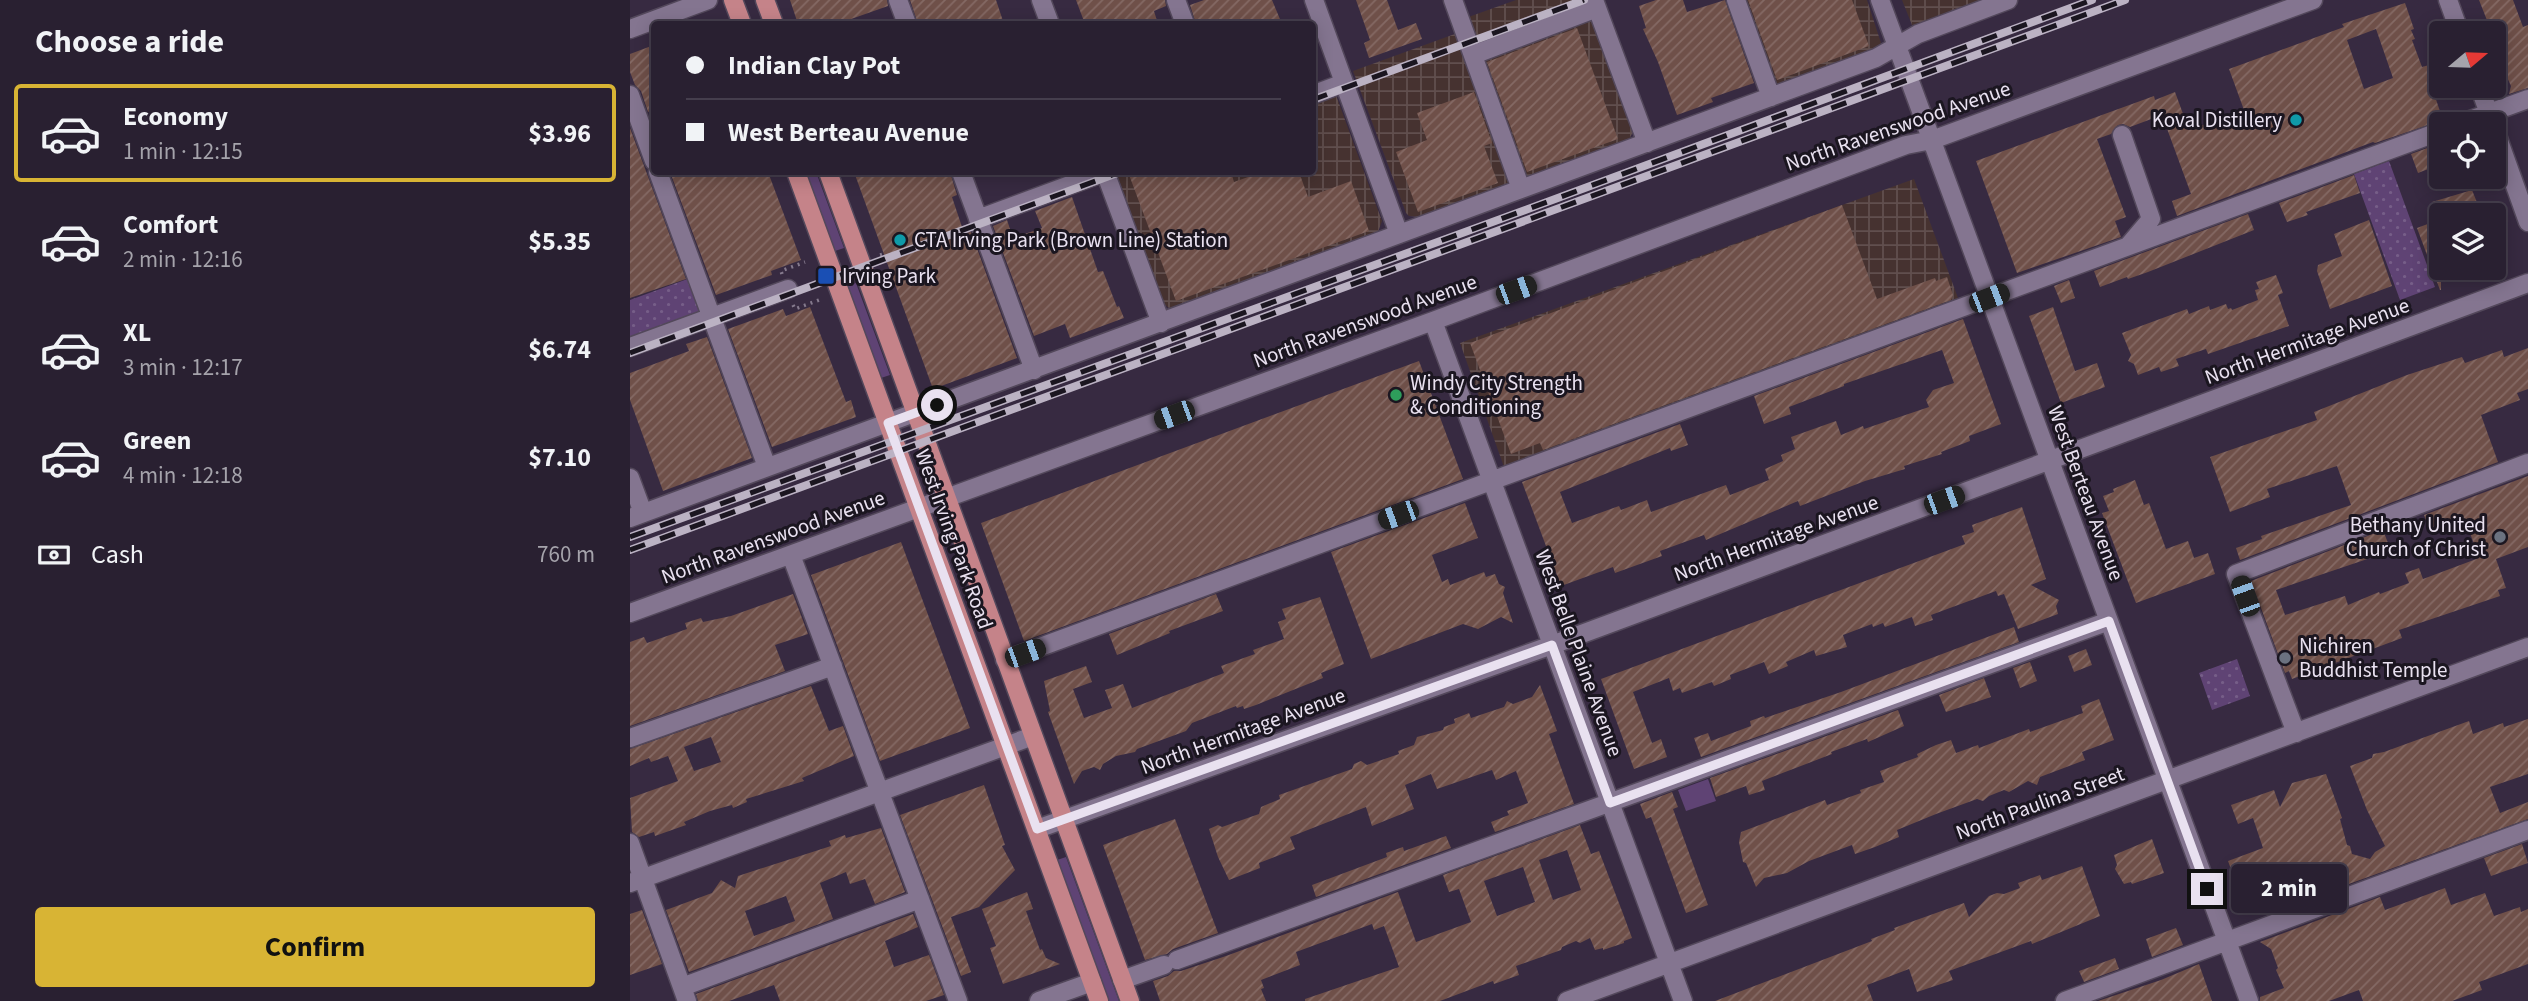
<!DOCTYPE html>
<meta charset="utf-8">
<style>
:root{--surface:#292031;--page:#312839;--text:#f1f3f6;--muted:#a5a3ab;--line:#453e4d;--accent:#d8b434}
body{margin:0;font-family:"Source Sans 3",sans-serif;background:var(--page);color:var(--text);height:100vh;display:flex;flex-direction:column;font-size:26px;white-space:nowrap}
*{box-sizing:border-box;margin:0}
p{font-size:23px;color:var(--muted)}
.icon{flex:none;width:38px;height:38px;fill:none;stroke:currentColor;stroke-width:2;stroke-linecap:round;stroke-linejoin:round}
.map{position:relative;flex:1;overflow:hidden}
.side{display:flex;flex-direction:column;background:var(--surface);width:630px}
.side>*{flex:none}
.hud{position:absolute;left:21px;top:21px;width:665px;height:154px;border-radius:7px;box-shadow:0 4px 18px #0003,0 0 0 2px var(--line);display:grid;align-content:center;height:154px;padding:0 35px;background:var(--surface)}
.needle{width:46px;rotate:71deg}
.buttons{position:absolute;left:1799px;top:21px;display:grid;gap:14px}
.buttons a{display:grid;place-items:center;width:77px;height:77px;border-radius:7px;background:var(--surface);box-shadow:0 4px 18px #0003,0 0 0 2px var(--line);font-size:35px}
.end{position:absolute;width:32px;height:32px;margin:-16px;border:9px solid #e9e1f0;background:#111;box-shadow:0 0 0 4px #111}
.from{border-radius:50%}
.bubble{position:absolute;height:49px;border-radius:7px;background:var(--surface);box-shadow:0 4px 18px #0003,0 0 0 2px var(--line);font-size:23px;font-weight:700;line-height:49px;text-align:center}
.car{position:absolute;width:21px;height:42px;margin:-21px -10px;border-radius:9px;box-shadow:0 0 5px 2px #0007;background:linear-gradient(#222 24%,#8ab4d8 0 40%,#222 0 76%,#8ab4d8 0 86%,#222 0)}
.hud b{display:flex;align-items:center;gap:24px;height:66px;font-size:26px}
.hud b+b{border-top:2px solid var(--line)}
.hud i{width:18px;height:18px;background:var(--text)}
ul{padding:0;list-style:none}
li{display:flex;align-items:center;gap:21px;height:98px;margin:0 14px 10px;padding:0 21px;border:4px solid transparent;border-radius:7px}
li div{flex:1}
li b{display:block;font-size:26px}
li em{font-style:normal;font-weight:700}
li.active{border-color:var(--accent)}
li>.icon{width:63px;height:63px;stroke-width:1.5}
h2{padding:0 35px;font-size:32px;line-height:84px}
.pay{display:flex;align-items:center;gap:18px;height:77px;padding:0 35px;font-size:26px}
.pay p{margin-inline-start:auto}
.button{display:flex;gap:14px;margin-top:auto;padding:14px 35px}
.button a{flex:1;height:80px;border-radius:7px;background:var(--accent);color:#111;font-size:28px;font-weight:700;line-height:80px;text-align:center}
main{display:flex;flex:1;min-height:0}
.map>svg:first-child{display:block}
.industrial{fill:url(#industrial-grid)}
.green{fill:#5f4374}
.park{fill:url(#park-dots)}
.building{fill:url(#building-hatch);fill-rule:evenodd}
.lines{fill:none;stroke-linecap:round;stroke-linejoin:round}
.minor-casing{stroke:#53485b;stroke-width:21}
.major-casing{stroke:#53485b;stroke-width:21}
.path{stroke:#857a8d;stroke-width:3.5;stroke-dasharray:2 5;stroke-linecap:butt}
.minor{stroke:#847590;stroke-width:18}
.major{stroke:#c58389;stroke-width:18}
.rail-casing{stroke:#bbb2c3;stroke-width:8}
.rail{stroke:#1b1620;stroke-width:5;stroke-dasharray:16;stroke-linecap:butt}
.route{stroke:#e9e1f0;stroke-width:9}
.culture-dot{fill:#0f9aa8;stroke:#1b1620;stroke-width:2.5}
.transit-dot{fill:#1a4fb4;stroke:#1b1620;stroke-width:2.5}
.leisure-dot{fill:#2e9e5b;stroke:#1b1620;stroke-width:2.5}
.worship-dot{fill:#6b7280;stroke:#1b1620;stroke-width:2.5}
.labels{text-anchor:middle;stroke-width:6;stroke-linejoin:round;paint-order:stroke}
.poi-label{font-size:21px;fill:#e9e1f0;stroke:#1b1620;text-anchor:start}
.street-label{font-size:21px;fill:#e9e1f0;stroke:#1b1620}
</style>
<main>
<section class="side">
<h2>Choose a ride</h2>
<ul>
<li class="active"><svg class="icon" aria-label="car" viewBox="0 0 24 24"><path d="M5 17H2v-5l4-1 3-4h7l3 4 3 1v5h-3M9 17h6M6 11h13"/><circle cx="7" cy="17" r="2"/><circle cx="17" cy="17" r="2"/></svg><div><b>Economy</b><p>1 min · 12:15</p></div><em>$3.96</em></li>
<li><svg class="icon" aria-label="car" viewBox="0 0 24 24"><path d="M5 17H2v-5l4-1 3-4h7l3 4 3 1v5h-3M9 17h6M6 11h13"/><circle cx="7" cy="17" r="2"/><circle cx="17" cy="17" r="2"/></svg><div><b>Comfort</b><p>2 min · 12:16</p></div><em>$5.35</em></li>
<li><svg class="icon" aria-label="car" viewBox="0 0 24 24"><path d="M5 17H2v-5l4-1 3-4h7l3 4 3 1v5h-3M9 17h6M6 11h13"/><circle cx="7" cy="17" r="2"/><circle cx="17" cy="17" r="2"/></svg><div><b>XL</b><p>3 min · 12:17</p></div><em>$6.74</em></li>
<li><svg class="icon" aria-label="car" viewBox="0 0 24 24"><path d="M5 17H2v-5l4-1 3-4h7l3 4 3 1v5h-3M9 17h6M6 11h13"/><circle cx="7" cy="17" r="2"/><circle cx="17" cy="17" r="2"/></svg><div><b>Green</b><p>4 min · 12:18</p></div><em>$7.10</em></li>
</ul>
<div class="pay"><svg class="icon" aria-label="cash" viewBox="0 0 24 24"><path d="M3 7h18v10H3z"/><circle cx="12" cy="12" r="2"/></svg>Cash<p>760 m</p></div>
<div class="button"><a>Confirm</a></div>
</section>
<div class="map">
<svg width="1898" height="1001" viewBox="0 0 1898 1001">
<defs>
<pattern id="industrial-grid" width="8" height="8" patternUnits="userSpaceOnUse" patternTransform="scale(1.75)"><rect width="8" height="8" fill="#463230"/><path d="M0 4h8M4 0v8" fill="none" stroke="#614f4e"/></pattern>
<pattern id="park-dots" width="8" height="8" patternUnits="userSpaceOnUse" patternTransform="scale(1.75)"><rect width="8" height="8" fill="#5f4374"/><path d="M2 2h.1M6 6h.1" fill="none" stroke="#765e88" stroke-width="1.8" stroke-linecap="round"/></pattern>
<pattern id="building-hatch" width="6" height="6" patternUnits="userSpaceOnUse" patternTransform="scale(1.75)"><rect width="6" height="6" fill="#6f5049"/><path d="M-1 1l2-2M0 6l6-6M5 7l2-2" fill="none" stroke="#846964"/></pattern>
</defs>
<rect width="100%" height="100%" fill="#372a41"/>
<!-- industrial -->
<path class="industrial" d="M886,0h70l47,132 -5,9 -208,76 -11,-1 -3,-3 -53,-142 110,-40 -3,-11z
M1106,0h131l14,43 -7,7 -105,39z
M1272,0h90l-76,28 -4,-3z
M703,87l49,134 -4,11 -209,76 -5,-4 -48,-132h196l1,-77z
M1284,179l44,119 -454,169 -44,-124z"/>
<!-- green -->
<path class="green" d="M176,172h10l28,76 -9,3z
M226,283l34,92 -9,3 -33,-92z
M1078,779l8,22 -30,10 -8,-21z
M436,857l53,144h-10l-52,-141z"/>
<!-- park -->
<path class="park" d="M1759,161l46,126 -35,13 -46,-126z
M63,277l13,35 -76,27v-39z
M1607,659l13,37 -38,14 -13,-37z"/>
<!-- building -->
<path class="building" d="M160,0h97l1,6 -51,18h-39z
M280,0h86l8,24h-86z
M446,0h89l1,6 -12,5 4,13h-73z
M574,0h68l10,24h-86l-6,-19z
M726,0h31l11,30 18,-7 6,16 -53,19 -5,-15 6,-3z
M1026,0h27l4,12 38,-12 29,83 -43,15 2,4 -36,13 -19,-53 -15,-33 3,-1 -7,-22z
M1118,0h104l17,46 -92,34z
M1849,0h34l10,27 5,-2v63l-19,6 2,-8 -13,-29 -4,-12v-12h-2z
M1775,3l9,26 -3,1 4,9 -3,1 10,27 7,-2 6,16 -5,1 13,38 -68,23 -2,-1 -196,74 -5,-15 19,-7 -29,-79 -32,12 -7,-3 -5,1 -7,9 -14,5 29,78 -11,4 6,16 -104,36 -41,-112 178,-65 1,4 20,-8 14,38 55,-20 -15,-41 115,-42 -2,-3zM1746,29l17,49 -29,11 -17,-49z
M947,28l41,111 -91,33 -40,-110z
M24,45v64l-6,3 -7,-21 -6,-6 -5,-13v-18z
M844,92l18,51 -8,3 14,37 -80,29 -22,-60 31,-12 -10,-27z
M0,128l56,151 -56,19z
M1811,143v21l-23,9 -7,-19z
M40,172h98l33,88 -30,11 1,4 -56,20z
M224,172h96l7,23 -5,2 12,36 7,-1 46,126 -84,31z
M498,172h103l3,10 28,-10h37l9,25 43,-16 18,50 -193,70z
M1724,175l6,18 -54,19 2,3 -21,7 -8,-19z
M1842,190l10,25h-45l-5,-13z
M442,197l26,75 5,-1 14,36 2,-1 5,12 -54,20 -5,-14 -31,12 -41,-110 14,-6 6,18 29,-10 -7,-17z
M1212,205l35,94 58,-21 1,3 11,-4 6,18 -2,5 -408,150 -3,-7 -29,11 -41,-111z
M1618,214l6,16 -106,42 -20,7 -1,-2 -27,10 -6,-16z
M1811,219v71h-1l-23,-62z
M1739,220l23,66 -62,23 -13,-38 1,-6 24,-9 -8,-22z
M1646,275l7,18 -5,2 11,31 -81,28 -2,-5 -30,10 3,7 -18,6 -2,-5 -21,8 -4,-11 -6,-3 3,-6 -9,-22 65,-24 2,5 20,-8 1,4 16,-6 2,5 3,-1 1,2 26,-10 -3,-10 4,-1 -3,-7z
M1439,280l6,18 -14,5 -7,-17z
M180,307l36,95 5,-2 5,17 -84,30 -44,-118 55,-20 3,7z
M1423,307l22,64 22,-8 8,24 -44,16 -32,-87z
M1333,319l38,105 -32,12 1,5 -29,11 1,2 -38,12 1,3 -40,12 -65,25 -2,-5 -92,39 -2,-5 -44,16 2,5 -47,17 -2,-6 -52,19 -39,-104 158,-58 8,21 -17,6 -1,-3 -110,44 12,31 47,-17 2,4 26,-10 4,12 75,-27 4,10 39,-15 -4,-11 18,-8 -2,-6 14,-6 -4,-12 45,-16 5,14 22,-9 1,3 65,-22 -3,-7 7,-10 21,-7 -12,-33 -98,34v2l-55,21 2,7 -27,10 -10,-28z
M77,337l45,121 -89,33 -33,-91v-27l59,-22 -3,-7z
M1898,348v41l-11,4 3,7 -39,15 17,47 -258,98 -4,-12 26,-9 -1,-3 90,-31 -14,-39 -70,23 3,8 -40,15 -20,-55 107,-37 -3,-8 93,-37 55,-18 3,6 37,-13 2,7z
M789,361l44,118 -439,162 -43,-118z
M1898,476v71l-32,12 10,29 -8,2 2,6 -101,34 3,8 -110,41 -3,-8 -4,2 -34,-92 132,-51 8,21 -115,39 9,25 60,-19 3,9 31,-13 1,2 29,-11 -4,-10 14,-5 4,11 56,-21 -13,-36 -35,12 -7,-19z
M1505,480l9,25 5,-2 17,46 22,-8 6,17 14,-5 7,21 -79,29 -34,-90 7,-2 -6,-15 11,-4 -1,-3z
M835,503l13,35 -46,17 10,27 6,-3 2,6 34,-13 2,5 9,-3 4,10 6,3 -2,6 10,30 -12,-6 -23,12 -15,-5 -92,35 -40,-107z
M1392,507l24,72 -15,6 28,15 -3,6 2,8 -40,15 -14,-35 -6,2 -2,-5 -65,24 2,5 -18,6 -3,-9 -27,10 -2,-4 -10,4 -1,-3 -29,11 4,12 -31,9 -2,-6 -28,12 2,4 -19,8 -5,-12 -34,13 1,4 -17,7 -2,-4 -30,11 -2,-5 -7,3 -4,-13 -36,14 19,51 9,-4 6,18 -33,12 -33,-90 364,-135 -3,-8 12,-4 -2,-7z
M271,542l69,186 -90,33 -69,-186z
M163,594l15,40 -33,11 10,26 -155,55v-84l14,-5 3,6 40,-14 -2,-6 16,-5 2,4 28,-6z
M586,594l7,17 -54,20 1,2 -53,22 -8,-21z
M690,597l24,67 -23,9 2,5 -67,27 -12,4 -1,-3 -6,2 -1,-2 -44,17 -6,8 -49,18 -2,3 -19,4 -13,8 -3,6 -6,-3 -12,4 -8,13 -26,-72 2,-1 -6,-30 42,-15 6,16 -19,7 11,29 28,-10 -7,-18 18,-6 9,24 92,-35 -3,-7 34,-12 -2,-4 31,-11 -6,-17 8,-3 -4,-10z
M1384,627l5,15 -318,115 -7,-19 14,-5 3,8 40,-15 -1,-5 14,-5 1,2 76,-26z
M1456,649l6,16 -18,7 -6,-16z
M1400,662l7,19 -17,7 -7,-20z
M1354,678l7,19 -45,15 -7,-17z
M910,685l17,46 -8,3 25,70 -79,28 -4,-10 18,-7 -2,-4 21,-8 -12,-32 -20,9 -4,-10 -55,19 -6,-15 -26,11 9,24 -42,17 -6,-19 -76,30 5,12 -36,14 1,5 -31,12 -11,-23 -9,-28 9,-4 4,2 37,-13 2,-7 19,-8 -1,-4 73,-26 2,-5 7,-3 6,4 32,-11 -1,-3 16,-6 3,-8 26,-7 1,-3 11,-4 -1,-4 15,-6 2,5 33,-11 3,-6 6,3 19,-7z
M181,686l18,45 14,-5 11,30 -52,22 2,3 -58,18 1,3 -14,6 -1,-3 -22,6 -26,11 2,3 -31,11 -1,-4 -15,5 -7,-5 -2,-34 48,-17 -10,-25 -17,6 -2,-4 -19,8v-17zM81,737l10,25 -27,9 -10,-24z
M1469,699l15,41 -32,12 3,8 -45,17 -3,8 -9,-4 -19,11 -5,-2 -15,6 -6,5 -6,-2 -41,15 -39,16 2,7 -24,10 -20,7 -3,-9 -43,16 -22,12 -23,5 -8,9 -10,-24 -3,-1 -4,-20 2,-10 84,-32 2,5 34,-12 -1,-3 24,-8 -4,-11 38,-14 -1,-3 19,-9 15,-5 5,13 22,-8 1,3 50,-19 1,3 53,-19 -2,-7z
M1268,710l6,16 -36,16 -1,-3 -36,13 1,2 -70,27 3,9 -16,5 -3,-9 -30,11 -6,-19z
M1898,719v55l-38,13 10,26 28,-11v17l-204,74 -6,-14 -45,16 2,6 -16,6 -2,-6 -13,4 -16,-44 35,-13 -10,-30 -15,6 -7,-19 43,-15 6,17 12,-24 34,-9 16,44 -2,1 7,26 3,1 2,8 18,5 5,-7 10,-6 -18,-36 -17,-44 22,-8 1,-4 11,-2 85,-31 4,13 30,-11 1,4z
M354,785l21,60 -3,1 13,24 -36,37 -28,10 20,55 -10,4 -61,-161z
M1042,792l6,15 -5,2 35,96 -22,8 -35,-96 -5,2 -6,-15z
M545,819l43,114 -45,16 -6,5 -22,6 -42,-115z
M950,825l11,29 8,-3 23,60 10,27 -8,3v2l-21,7v-2l-8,2 -5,-12 -10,5 -4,-2 -14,6 -1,3 -45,16 3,9 -25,9 -1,-3 -53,20h-135v-2l94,-32 -15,-41 -10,4 -2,-6 -76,28 4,13 -39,15 3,8 -3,1 5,12h-106l-7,-20 15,-5 6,-5h7l45,-15 172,-64 18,50 55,-20 -12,-33 -10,3 -6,-17zM937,850l14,40 -28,10 -14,-40zM893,867l12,35 -38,14 -13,-35z
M251,828l24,64 -30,12 -10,-25 -15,5 -4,-12 -26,11 13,36 -144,53 -23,-62 46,-17 9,-13 14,8 3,-12 93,-30 -2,-5 16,-6 1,3zM156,896l9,25 -41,15 -9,-25z
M816,836l5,12 -135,49 -4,-12 75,-28 -1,-4 17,-6 1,4z
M1522,839l12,34 -32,11 -1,-2 -7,2 -9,-15 2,-4 -3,-10z
M1892,844l6,19 -37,13 -7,-18z
M1452,866l18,50 -68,28 -1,-3 -82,30 4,9 -36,12 -8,-23 -42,16 6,16h-158l157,-60 -1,-2 24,-9 -1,-2 70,-25 5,14 20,-21 8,-3 7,1 16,-6 -2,-5 22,-8 2,5z
M1815,888l6,17 34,-12 9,23 26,-9 1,5 7,-3v55l-49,18 3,8 -30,11h-89l-4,-11 -30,11h-69v-4l24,-9 -8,-18 2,-2 -7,-19 -11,-7 120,-45 5,13z
M397,892l6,17 -7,2 14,39 2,-1 4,9 14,6 -57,20 -13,-36 6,-2 -14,-37z
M12,910l20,54 -32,11v-61z
M283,914l5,13 -33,14 9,26 35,-12 15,40 -18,6h-146l-6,-16 -45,16h-31l-2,-7z
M1546,928l7,17 -31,12 -6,-18z
M1485,958l4,11 -35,13 -5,-11z
M1569,964l13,37h-114l63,-21z"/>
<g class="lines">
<defs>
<path id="minor" d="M268,0l9,24
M411,0l9,24
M546,0l9,24
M684,0l85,234
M823,0l68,189
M964,0l53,143
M1106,0l35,97
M1250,0l369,1001
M1818,0l12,33
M0,29l78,-29
M843,55l124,-47
M1849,86l13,36
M0,95l24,66
M682,95l32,-12
M1829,124l69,-25
M1864,127l34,95
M1492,135l29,84 -22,26
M28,172l109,295
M331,172l73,198
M475,172l56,151
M348,219l127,-47
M803,321l250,680
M0,347l158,-58
M0,478l13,35
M0,518l1246,-460 42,-24 90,-34
M161,555l167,446
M0,613l803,-292 473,-176 26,-5 381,-140
M375,660l1436,-529
M1666,733l-60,-159 292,-111
M0,738l203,-72
M407,829l515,-184 976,-362
M0,843l57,158
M0,883l403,-147
M547,960l932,-339
M492,980l42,-15
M52,987l238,-88
M409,1001l53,-19
M937,1001l961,-354
M1435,1001l463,-171"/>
<path id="major" d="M103,0l9,24
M135,0l9,24
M166,172l303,829
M198,172l302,829"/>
</defs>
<!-- minor casing -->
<use href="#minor" class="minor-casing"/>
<!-- major casing -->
<use href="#major" class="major-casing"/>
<!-- path -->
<path class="path" d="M250,255l4,-1
M152,274l-1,-3 24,-9
M163,305l2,4 24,-9"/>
<!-- minor -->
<use href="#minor" class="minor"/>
<!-- major -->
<use href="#major" class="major"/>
<defs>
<path id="rail" d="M682,100l272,-100
M0,353l490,-181
M0,537l917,-335 545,-202
M0,550l1495,-550"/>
</defs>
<!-- rail casing -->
<use href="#rail" class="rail-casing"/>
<!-- rail -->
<use href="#rail" class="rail"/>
</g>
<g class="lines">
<!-- route -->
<path class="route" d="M307,405l-49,18 149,406 515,-184 58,158 499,-182 98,268"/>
</g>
<!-- markers -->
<g class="culture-dot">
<circle cx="1666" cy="120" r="7"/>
<circle cx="270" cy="240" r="7"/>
</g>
<rect class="transit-dot" x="187" y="267" width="18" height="18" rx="3.5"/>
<circle class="leisure-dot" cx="766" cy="395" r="7"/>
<g class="worship-dot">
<circle cx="1870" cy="537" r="7"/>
<circle cx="1655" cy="658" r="7"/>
</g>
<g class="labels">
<!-- poi labels -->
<g class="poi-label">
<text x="1652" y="127" text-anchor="end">Koval Distillery</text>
<text x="284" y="247">CTA Irving Park (Brown Line) Station</text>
<text x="212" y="283">Irving Park</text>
<text x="780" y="390">Windy City Strength<tspan x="780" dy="24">&amp; Conditioning</tspan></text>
<text x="1856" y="532" text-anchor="end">Bethany United<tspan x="1856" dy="24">Church of Christ</tspan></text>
<text x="1669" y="653">Nichiren<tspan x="1669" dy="24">Buddhist Temple</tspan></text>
</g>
<!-- street labels -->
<g class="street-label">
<text transform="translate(1268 126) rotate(-19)" y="7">North Ravenswood Avenue</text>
<text transform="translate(735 321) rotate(-20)" y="7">North Ravenswood Avenue</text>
<text transform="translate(1677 341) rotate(-20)" y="7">North Hermitage Avenue</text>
<text transform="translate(1456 493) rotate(70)" y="7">West Berteau Avenue</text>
<text transform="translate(143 537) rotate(-20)" y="7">North Ravenswood Avenue</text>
<text transform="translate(1146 538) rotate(-20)" y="7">North Hermitage Avenue</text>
<text transform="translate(324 539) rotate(70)" y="7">West Irving Park Road</text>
<text transform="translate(949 653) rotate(70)" y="7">West Belle Plaine Avenue</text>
<text transform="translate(613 731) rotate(-20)" y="7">North Hermitage Avenue</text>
<text transform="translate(1410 803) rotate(-20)" y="7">North Paulina Street</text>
</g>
</g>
</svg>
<div class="buttons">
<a><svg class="needle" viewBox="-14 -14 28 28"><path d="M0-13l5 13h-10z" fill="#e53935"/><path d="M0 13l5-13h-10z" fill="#a5a3ab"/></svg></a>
<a><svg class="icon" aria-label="locate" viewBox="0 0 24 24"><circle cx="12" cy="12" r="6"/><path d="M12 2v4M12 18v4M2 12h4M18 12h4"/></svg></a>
<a><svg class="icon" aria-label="layers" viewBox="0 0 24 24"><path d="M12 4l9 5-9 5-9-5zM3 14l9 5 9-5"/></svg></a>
</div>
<i class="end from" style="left:307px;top:405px"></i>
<i class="end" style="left:1577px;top:889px"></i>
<div class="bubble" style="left:1601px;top:864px;width:116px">2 min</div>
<i class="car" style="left:886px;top:290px;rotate:70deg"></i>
<i class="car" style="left:1359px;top:298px;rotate:69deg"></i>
<i class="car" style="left:544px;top:415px;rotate:250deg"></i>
<i class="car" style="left:1314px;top:500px;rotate:70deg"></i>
<i class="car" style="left:768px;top:515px;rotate:250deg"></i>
<i class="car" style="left:1615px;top:596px;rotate:340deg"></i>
<i class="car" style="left:395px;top:653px;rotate:70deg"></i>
<div class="hud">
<b><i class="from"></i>Indian Clay Pot</b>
<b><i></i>West Berteau Avenue</b>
</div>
</div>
</main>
